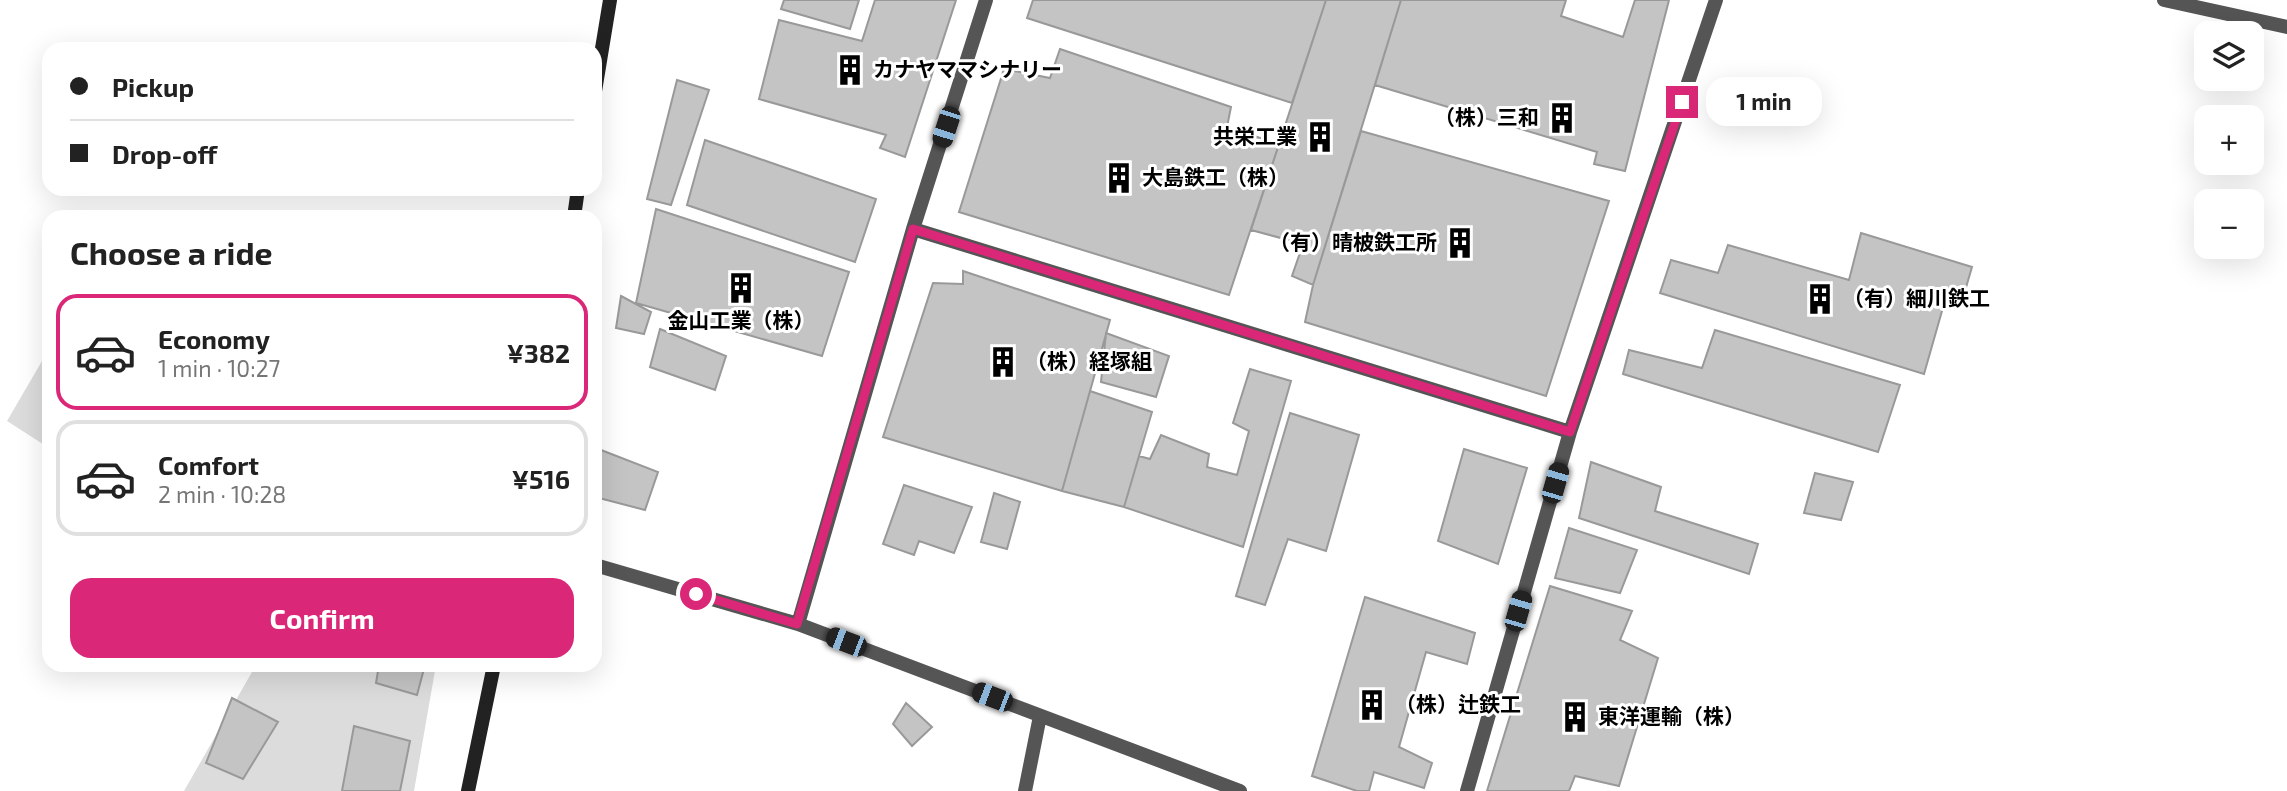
<!DOCTYPE html>
<meta charset="utf-8">
<style>
:root{--surface:#fff;--page:#f6f6f6;--text:#222;--muted:#767676;--line:#e0e0e0;--accent:#db2777}
body{margin:0;font-family:"Exo 2","Noto Sans JP",sans-serif;background:var(--page);color:var(--text);height:100vh;display:flex;flex-direction:column;font-size:26px;white-space:nowrap}
*{box-sizing:border-box;margin:0}
p{font-size:23px;color:var(--muted)}
.icon{flex:none;width:38px;height:38px;fill:none;stroke:currentColor;stroke-width:2;stroke-linecap:round;stroke-linejoin:round}
.map{position:relative;flex:1;overflow:hidden}
.side{position:absolute;left:42px;top:210px;width:560px;height:462px;display:flex;flex-direction:column;background:var(--surface);border-radius:21px;box-shadow:0 7px 28px #0002}
.side>*{flex:none}
.hud{position:absolute;left:42px;top:42px;width:560px;height:154px;border-radius:21px;box-shadow:0 7px 28px #0002;display:grid;align-content:center;height:154px;padding:0 28px;background:var(--surface)}
.controls{position:absolute;left:2194px;top:21px;display:grid;gap:14px}
.controls a{display:grid;place-items:center;width:70px;height:70px;border-radius:14px;background:var(--surface);box-shadow:0 7px 28px #0002;font-size:35px}
.end{position:absolute;width:32px;height:32px;margin:-16px;border:9px solid #db2777;background:#fff;box-shadow:0 0 0 4px #fff}
.from{border-radius:50%}
.bubble{position:absolute;height:49px;border-radius:21px;background:var(--surface);box-shadow:0 7px 28px #0002;font-size:23px;font-weight:700;line-height:49px;text-align:center}
.car{position:absolute;width:21px;height:42px;margin:-21px -10px;border-radius:9px;box-shadow:0 0 5px 2px #0007;background:linear-gradient(#222 24%,#8ab4d8 0 40%,#222 0 76%,#8ab4d8 0 86%,#222 0)}
.hud b{display:flex;align-items:center;gap:24px;height:66px;font-size:26px}
.hud b+b{border-top:2px solid var(--line)}
.hud i{width:18px;height:18px;background:var(--text)}
ul{padding:0;list-style:none}
li{display:flex;align-items:center;gap:21px;height:116px;margin:0 14px 10px;padding:0 14px;border:4px solid var(--line);border-radius:21px}
li div{flex:1}
li b{display:block;font-size:26px}
li em{font-style:normal;font-weight:700}
li.selected{border-color:var(--accent)}
li>.icon{width:63px;height:63px;stroke-width:1.5}
h2{padding:0 28px;font-size:32px;line-height:84px}
.button{display:flex;gap:14px;margin-top:auto;padding:14px 28px}
.button a{flex:1;height:80px;border-radius:21px;background:var(--accent);color:#fff;font-size:28px;font-weight:700;line-height:80px;text-align:center}
.map>svg:first-child{display:block}
.green{fill:#dcdcdc}
.building{fill:#c4c4c4;stroke:#999;stroke-width:2}
.lines{fill:none;stroke-linecap:round;stroke-linejoin:round}
.minor{stroke:#555;stroke-width:14}
.secondary{stroke:#222;stroke-width:14}
.route{stroke:#db2777;stroke-width:9}
.labels{text-anchor:middle;stroke-width:6;stroke-linejoin:round;paint-order:stroke}
.poi-label{font-size:21px;font-weight:bold;fill:#000;stroke:#fff;text-anchor:start}
</style>
<div class="map">
<svg width="2287" height="791" viewBox="0 0 2287 791">
<rect width="100%" height="100%" fill="#fff"/>
<!-- green -->
<path class="green" d="M49,349v99l-42,-27z
M256,665h180l-22,126h-230z"/>
<!-- building -->
<path class="building" d="M784,0h75l-9,29 -69,-20z
M875,0h81l-51,157 -25,-9 6,-13 -127,-36 20,-79 83,21z
M1033,0h293l-34,103 -265,-85z
M1326,0h75l-88,285 -21,-9 11,-32 -52,-14z
M1401,0h165l-5,16 62,21 12,-37h34l-44,171 -31,-7 3,-12 -222,-67z
M1060,49l171,58 -4,20 52,17 -50,151 -270,-83 45,-143 46,9z
M677,80l32,10 -38,115 -24,-6z
M1361,131l248,70 -63,195 -241,-74 8,-37z
M705,140l171,59 -21,63 -168,-57z
M656,209l193,63 -27,84 -186,-53z
M1861,233l111,34 -12,41 -16,-4 -20,70 -264,-81 11,-33 47,13 10,-28 121,35z
M963,271l147,49 -48,171 -179,-54 50,-154 30,1z
M621,296l30,16 -7,22 -28,-6z
M660,329l66,27 -11,34 -65,-23z
M1715,330l185,55 -22,67 -255,-78 6,-24 73,18z
M1106,333l63,23 -13,41 -55,-15z
M1250,369l41,12 -48,166 -119,-40 15,-51 11,3 11,-24 48,19 -2,13 30,8 12,-44 -16,-8z
M1090,391l62,21 -28,95 -62,-16z
M1290,413l69,22 -33,116 -38,-12 -23,66 -29,-9z
M1464,449l63,19 -29,96 -60,-23z
M601,450l57,22 -13,38 -50,-13v-15z
M1591,462l70,25 -6,24 103,33 -9,30 -170,-56z
M1815,473l38,9 -12,38 -37,-7z
M904,485l68,22 -18,46 -35,-12 -5,14 -31,-11z
M994,493l26,9 -13,47 -26,-7z
M1569,528l68,22 -17,43 -65,-15z
M1550,586l82,25 -12,29 38,18 -39,128 -44,-10 -6,15h-82z
M1365,597l110,36 -8,31 -41,-12 -27,95 33,16 -8,25 -50,-16 -5,19h-12l-45,-15z
M379,665h46l-8,30 -41,-12z
M232,698l46,24 -35,57 -37,-16z
M906,703l26,24 -20,19 -19,-22z
M354,726l56,15 -10,50h-58z"/>
<g class="lines">
<!-- minor -->
<path class="minor" d="M2164,0l123,27
M913,229l657,203
M595,565l203,59 442,167
M798,624l115,-395 73,-229
M1025,791l15,-75
M1467,791l103,-359 146,-432"/>
<!-- secondary -->
<path class="secondary" d="M595,91l15,-91
M574,217l4,-28
M468,791l26,-126"/>
</g>
<g class="lines">
<!-- route -->
<path class="route" d="M696,594l101,30 116,-395 657,203 112,-330"/>
</g>
<!-- icons -->
<defs>
<symbol id="building-bare" viewBox="-9 -9 18 18"><path d="M-4-6H4V6H1V3H-1V6H-4ZM-2.5-4.3h1.7v1.8h-1.7ZM.8-4.3h1.7v1.8H.8ZM-2.5-1h1.7V.8h-1.7ZM.8-1h1.7V.8H.8Z" fill="#000" stroke="#fff" stroke-width="2.5" paint-order="stroke"/></symbol>
</defs>
<g fill-rule="evenodd">
<use href="#building-bare" x="828" y="48" width="44" height="44"/>
<use href="#building-bare" x="1540" y="96" width="44" height="44"/>
<use href="#building-bare" x="1298" y="115" width="44" height="44"/>
<use href="#building-bare" x="1097" y="156" width="44" height="44"/>
<use href="#building-bare" x="1438" y="221" width="44" height="44"/>
<use href="#building-bare" x="719" y="266" width="44" height="44"/>
<use href="#building-bare" x="1798" y="277" width="44" height="44"/>
<use href="#building-bare" x="981" y="340" width="44" height="44"/>
<use href="#building-bare" x="1350" y="683" width="44" height="44"/>
<use href="#building-bare" x="1553" y="695" width="44" height="44"/>
</g>
<g class="labels">
<!-- poi labels -->
<g class="poi-label">
<text x="873" y="77">カナヤママシナリー</text>
<text x="1539" y="125" text-anchor="end">（株）三和</text>
<text x="1297" y="144" text-anchor="end">共栄工業</text>
<text x="1142" y="185">大島鉄工（株）</text>
<text x="1437" y="250" text-anchor="end">（有）晴柀鉄工所</text>
<text x="1843" y="306">（有）細川鉄工</text>
<text x="741" y="328" text-anchor="middle">金山工業（株）</text>
<text x="1026" y="369">（株）経塚組</text>
<text x="1395" y="712">（株）辻鉄工</text>
<text x="1598" y="724">東洋運輸（株）</text>
</g>
</g>
</svg>
<div class="controls">
<a><svg class="icon" aria-label="layers" viewBox="0 0 24 24"><path d="M12 4l9 5-9 5-9-5zM3 14l9 5 9-5"/></svg></a>
<a>+</a>
<a>−</a>
</div>
<i class="end from" style="left:696px;top:594px"></i>
<i class="end" style="left:1682px;top:102px"></i>
<div class="bubble" style="left:1706px;top:77px;width:116px">1 min</div>
<i class="car" style="left:946px;top:127px;rotate:198deg"></i>
<i class="car" style="left:1555px;top:483px;rotate:16deg"></i>
<i class="car" style="left:1518px;top:611px;rotate:16deg"></i>
<i class="car" style="left:846px;top:642px;rotate:291deg"></i>
<i class="car" style="left:992px;top:697px;rotate:291deg"></i>
<div class="hud">
<b><i class="from"></i>Pickup</b>
<b><i></i>Drop-off</b>
</div>
<section class="side">
<h2>Choose a ride</h2>
<ul>
<li class="selected"><svg class="icon" aria-label="car" viewBox="0 0 24 24"><path d="M5 17H2v-5l4-1 3-4h7l3 4 3 1v5h-3M9 17h6M6 11h13"/><circle cx="7" cy="17" r="2"/><circle cx="17" cy="17" r="2"/></svg><div><b>Economy</b><p>1 min · 10:27</p></div><em>¥382</em></li>
<li><svg class="icon" aria-label="car" viewBox="0 0 24 24"><path d="M5 17H2v-5l4-1 3-4h7l3 4 3 1v5h-3M9 17h6M6 11h13"/><circle cx="7" cy="17" r="2"/><circle cx="17" cy="17" r="2"/></svg><div><b>Comfort</b><p>2 min · 10:28</p></div><em>¥516</em></li>
</ul>
<div class="button"><a>Confirm</a></div>
</section>
</div>
